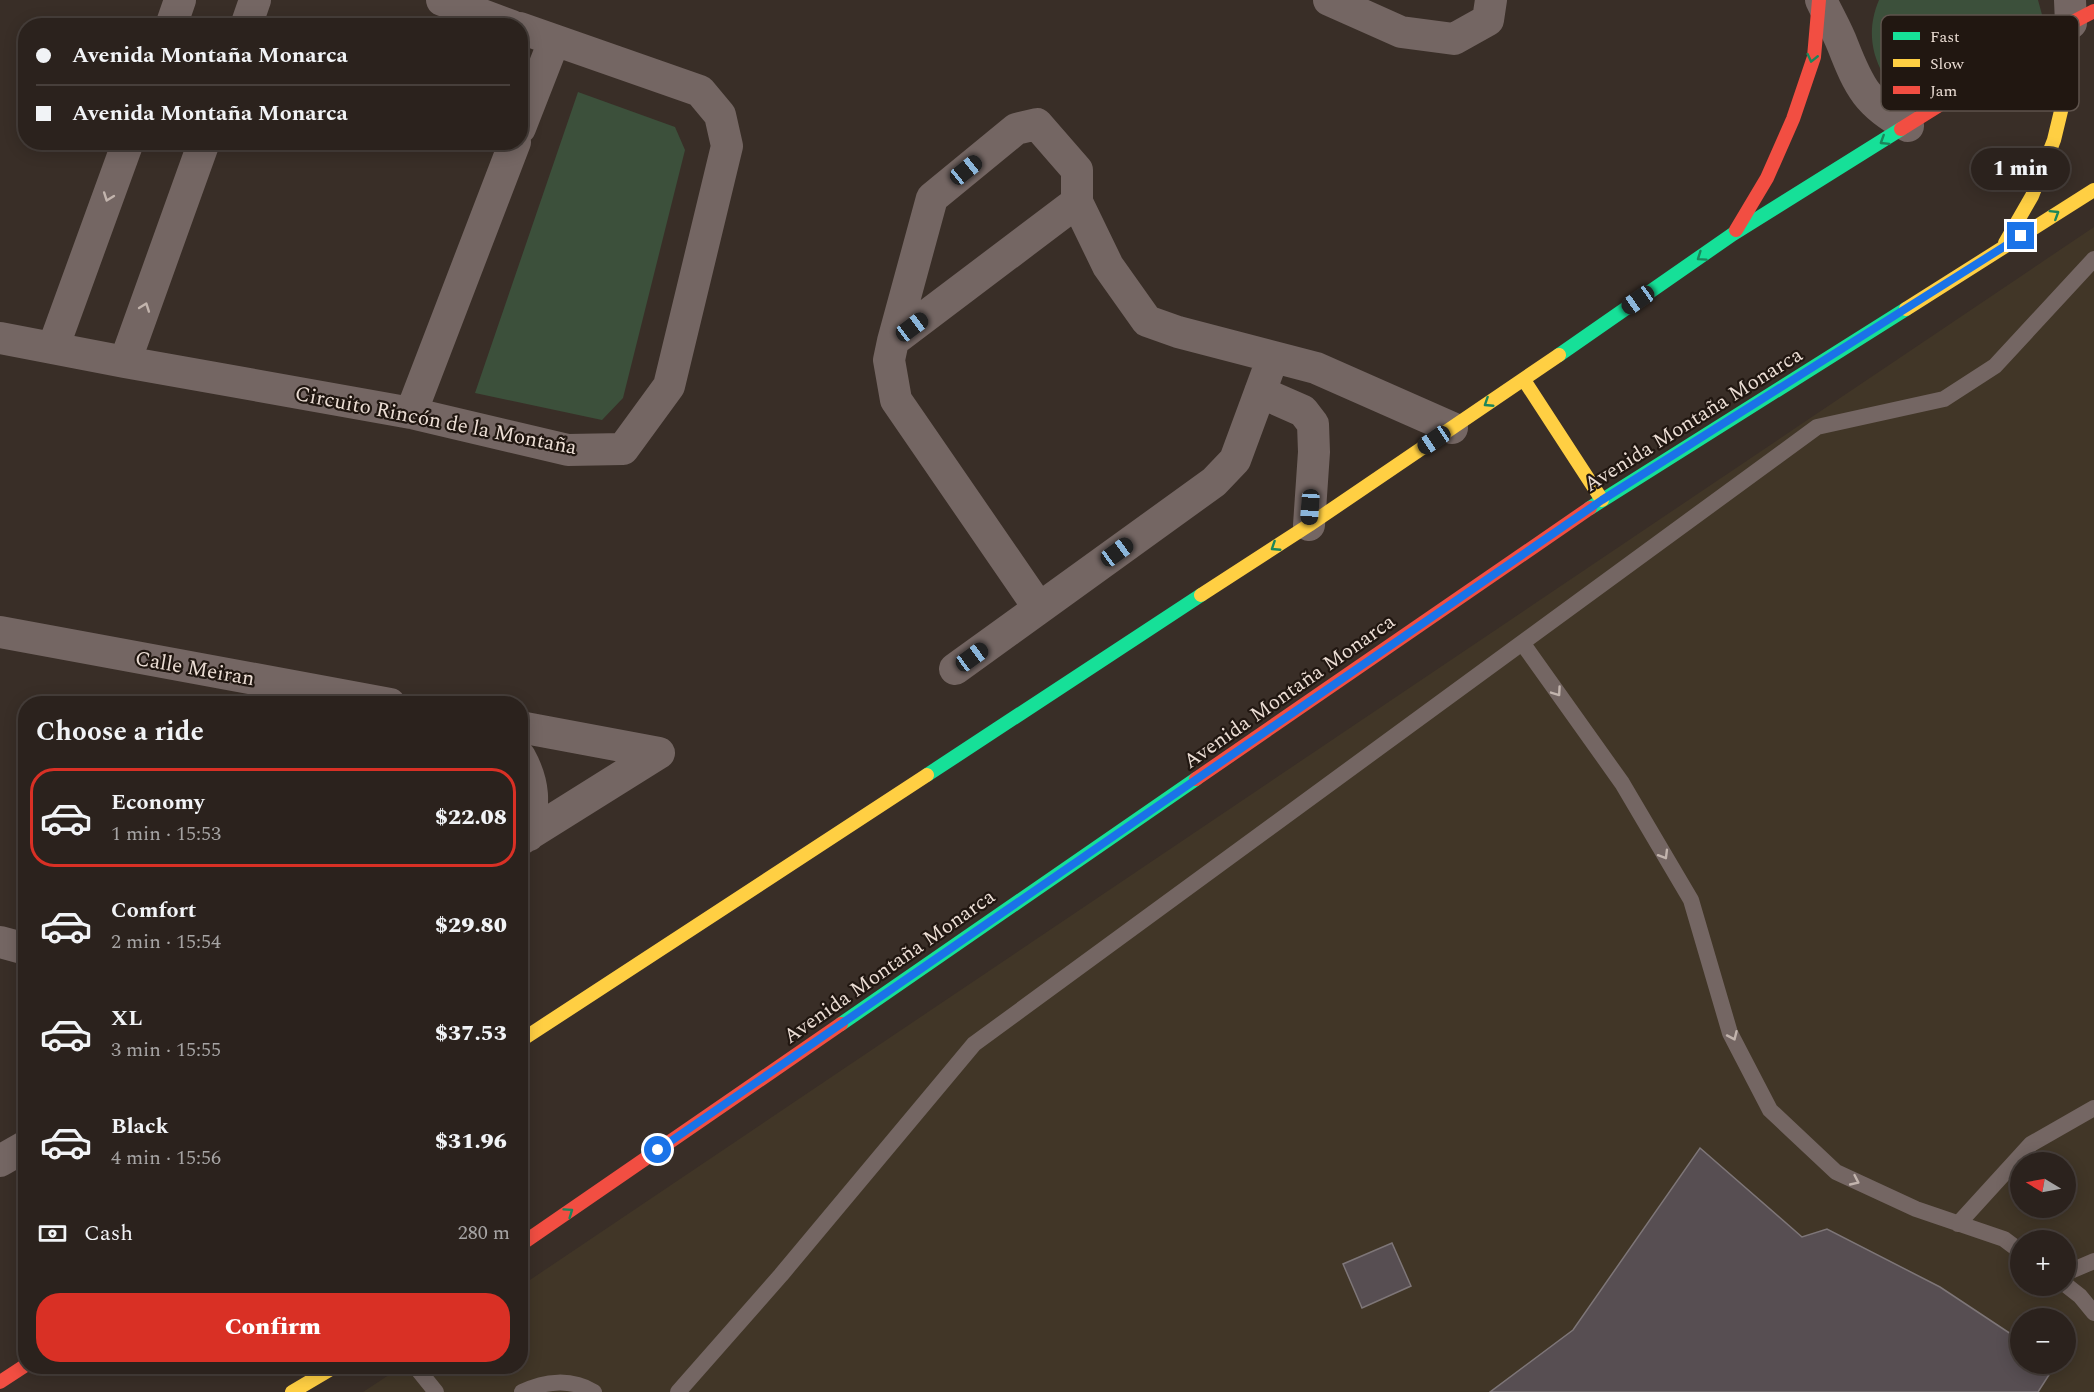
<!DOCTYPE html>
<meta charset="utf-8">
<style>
:root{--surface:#2b221d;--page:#332a26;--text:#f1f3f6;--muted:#a6a4a4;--line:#473f3b;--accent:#d93025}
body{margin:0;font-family:Spectral,serif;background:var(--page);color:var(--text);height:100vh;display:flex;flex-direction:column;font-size:22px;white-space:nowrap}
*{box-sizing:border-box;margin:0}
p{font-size:20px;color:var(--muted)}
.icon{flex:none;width:33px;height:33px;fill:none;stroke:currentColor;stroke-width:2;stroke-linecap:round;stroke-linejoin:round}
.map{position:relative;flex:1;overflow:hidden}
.drawer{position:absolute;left:18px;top:696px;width:510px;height:678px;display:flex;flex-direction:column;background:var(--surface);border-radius:24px;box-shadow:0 3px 15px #0003,0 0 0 2px var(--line)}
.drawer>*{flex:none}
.hud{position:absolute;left:18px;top:18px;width:510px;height:132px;border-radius:24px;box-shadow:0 3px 15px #0003,0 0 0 2px var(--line);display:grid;align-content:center;height:132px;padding:0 18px;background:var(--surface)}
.needle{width:39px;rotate:280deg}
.fabs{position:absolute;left:2010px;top:1152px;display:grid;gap:12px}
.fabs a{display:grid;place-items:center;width:66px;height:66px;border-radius:50%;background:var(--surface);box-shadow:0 3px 15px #0003,0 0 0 2px var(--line);font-size:30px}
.end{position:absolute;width:27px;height:27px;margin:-14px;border:8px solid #1a73e8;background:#fff;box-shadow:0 0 0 3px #fff}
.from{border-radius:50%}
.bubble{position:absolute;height:42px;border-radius:21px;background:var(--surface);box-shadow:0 3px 15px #0003,0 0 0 2px var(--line);font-size:20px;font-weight:800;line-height:42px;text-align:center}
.car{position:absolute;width:18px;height:36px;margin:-18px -9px;border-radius:8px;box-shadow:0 0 4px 2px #0007;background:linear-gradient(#222 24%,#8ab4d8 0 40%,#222 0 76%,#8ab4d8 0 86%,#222 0)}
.hud b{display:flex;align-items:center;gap:21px;height:57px;font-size:22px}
.hud b+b{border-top:2px solid var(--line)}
.hud i{width:15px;height:15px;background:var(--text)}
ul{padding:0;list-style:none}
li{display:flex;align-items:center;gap:18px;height:99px;margin:0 12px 9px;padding:0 6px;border:3px solid transparent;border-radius:24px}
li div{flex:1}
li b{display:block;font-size:22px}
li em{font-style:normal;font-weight:800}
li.on{border-color:var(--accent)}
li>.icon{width:54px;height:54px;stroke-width:1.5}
h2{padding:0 18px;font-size:27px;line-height:72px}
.pay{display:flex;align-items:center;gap:15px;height:66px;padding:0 18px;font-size:22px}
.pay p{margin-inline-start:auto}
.button{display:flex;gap:12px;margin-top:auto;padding:12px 18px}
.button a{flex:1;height:69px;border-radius:24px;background:var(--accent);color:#fff;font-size:24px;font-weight:800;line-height:69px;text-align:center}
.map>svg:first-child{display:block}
.education{fill:#413627;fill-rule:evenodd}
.green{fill:#3c503b}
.building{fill:#574e52;stroke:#7e7678;stroke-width:1.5}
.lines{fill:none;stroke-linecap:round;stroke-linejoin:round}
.lane{stroke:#746663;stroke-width:16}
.street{stroke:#746663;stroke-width:32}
.fast{stroke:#16e098;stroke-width:14}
.slow{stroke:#ffcf43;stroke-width:14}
.jam{stroke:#f24e42;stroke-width:14}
.oneway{stroke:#1b865b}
.oneway2{stroke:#c2b4ad}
.route{stroke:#1a73e8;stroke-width:8}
.labels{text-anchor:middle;stroke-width:4.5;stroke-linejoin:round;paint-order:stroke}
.street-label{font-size:21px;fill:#ecded5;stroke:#211711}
.key{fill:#211711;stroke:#5e534c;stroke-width:1.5}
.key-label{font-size:16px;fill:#ecded5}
</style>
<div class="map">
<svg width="2094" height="1392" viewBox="0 0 2094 1392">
<rect width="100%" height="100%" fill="#392e27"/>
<!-- education -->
<path class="education" d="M2094,227v1165h-1731l38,-25 119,-1 1,-80zM2020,1162h46v46h-46zM2020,1240h46v46h-46zM2020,1318h46v46h-46z"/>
<!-- green -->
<path class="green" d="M1879,0h159l6,22 -133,85c-32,-28 -50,-65 -32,-107z
M578,92l97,35 10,23 -62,248 -21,22 -127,-27z"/>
<!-- building -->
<path class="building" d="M1700,1148l102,89 25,-8 113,58 80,53v24h36l-18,28h-548l83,-62z
M1392,1243l19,43 -49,22 -19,-44z"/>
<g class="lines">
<!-- lane -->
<path class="lane" d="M1523,644l99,139 69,117 39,133 40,77 66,62 80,37 88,30 16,12
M1958,1224l73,-80 63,-36
M2066,1273l28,-12
M2066,1285l14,11 14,17
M415,1366l21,26
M522,1392c23,-11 49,-14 72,0
M678,1392l103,-117 193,-231 843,-617 127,-28 51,-33 99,-107"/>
<!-- street -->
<path class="street" d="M442,0l70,26
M1329,0l72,32 53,7 34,-19 3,-20
M1821,0c7,15 16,30 22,46 16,41 25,59 65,80
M2070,0l1,23
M171,26l9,-26
M246,26l9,-26
M520,128l34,-87
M1077,202l31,64 39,55 31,11 138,36 136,60
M0,338l125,24 286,51 157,37 55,-1 46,-63 58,-240 -7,-31 -20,-24 -180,-63
M893,341l184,-139v-32l-40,-46 -21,5 -84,69 -39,143 -4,19 7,40 143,208
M53,348l75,-206
M125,362l79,-220
M1260,392l43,19 10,13 1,28 -5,73
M411,413l104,-271
M0,632l390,72
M955,669l259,-187 21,-22 38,-103
M520,727l139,26
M520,757c16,29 13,47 9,78
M520,840l139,-87
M0,942l26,7
M0,1161l26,-15"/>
<!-- fast -->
<path class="fast" d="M1559,355l174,-121 168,-105
M1590,508l316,-199
M927,775l274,-180
M841,1024l355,-245"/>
<!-- slow -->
<path class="slow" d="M2005,243l27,-47 22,-56 14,-58 3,-59
M1906,309l188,-119
M1524,380l78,120
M1201,595l108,-70 250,-170
M520,1041l407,-266
M292,1392l44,-26"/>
<!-- jam -->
<path class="jam" d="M1901,129l170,-106 23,-12
M1736,230l31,-52 26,-59 21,-62 5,-57
M1196,779l394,-271
M520,1245l321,-221
M0,1382l26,-17"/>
</g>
<!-- one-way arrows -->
<defs><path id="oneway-chevron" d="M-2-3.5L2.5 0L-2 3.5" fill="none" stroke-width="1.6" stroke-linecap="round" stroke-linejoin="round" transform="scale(1.5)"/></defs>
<g class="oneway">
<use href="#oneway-chevron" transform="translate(1812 58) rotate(103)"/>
<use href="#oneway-chevron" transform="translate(1884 141) rotate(148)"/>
<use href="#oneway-chevron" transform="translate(2055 214) rotate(-32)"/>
<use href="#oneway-chevron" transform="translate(1701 257) rotate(145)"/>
<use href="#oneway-chevron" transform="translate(1488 403) rotate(147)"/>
<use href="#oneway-chevron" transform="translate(1275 547) rotate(147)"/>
<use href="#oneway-chevron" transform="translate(569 1212) rotate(-35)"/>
</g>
<g class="oneway2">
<use href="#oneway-chevron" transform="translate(108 197) rotate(110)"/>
<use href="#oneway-chevron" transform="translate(145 307) rotate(-70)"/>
<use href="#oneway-chevron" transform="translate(1557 692) rotate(55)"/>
<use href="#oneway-chevron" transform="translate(1664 855) rotate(59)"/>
<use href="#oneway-chevron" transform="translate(1733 1036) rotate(66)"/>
<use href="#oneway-chevron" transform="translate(1855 1181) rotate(25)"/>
</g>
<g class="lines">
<!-- route -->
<path class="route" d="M658,1150l944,-650 419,-264"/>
</g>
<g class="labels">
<!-- street labels -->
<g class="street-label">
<text transform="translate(1693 419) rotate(-32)" y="7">Avenida Montaña Monarca</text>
<text transform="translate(436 420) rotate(11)" y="7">Circuito Rincón de la Montaña</text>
<text transform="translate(195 668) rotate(10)" y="7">Calle Meiran</text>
<text transform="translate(1289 691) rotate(-35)" y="7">Avenida Montaña Monarca</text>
<text transform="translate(889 966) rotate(-35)" y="7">Avenida Montaña Monarca</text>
</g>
</g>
<!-- legend -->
<rect x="1881" y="15" width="198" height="96" rx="9" class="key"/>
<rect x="1893" y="32" width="27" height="8" fill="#16e098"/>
<rect x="1893" y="59" width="27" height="8" fill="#ffcf43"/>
<rect x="1893" y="86" width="27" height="8" fill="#f24e42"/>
<g class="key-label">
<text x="1930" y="42">Fast</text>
<text x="1930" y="69">Slow</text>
<text x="1930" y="96">Jam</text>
</g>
</svg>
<div class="fabs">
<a><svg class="needle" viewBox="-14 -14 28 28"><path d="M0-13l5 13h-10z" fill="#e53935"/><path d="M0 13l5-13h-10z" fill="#a6a4a4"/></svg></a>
<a>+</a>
<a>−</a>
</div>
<i class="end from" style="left:658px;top:1150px"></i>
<i class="end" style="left:2021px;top:236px"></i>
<div class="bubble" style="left:1971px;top:148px;width:99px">1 min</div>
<i class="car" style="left:966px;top:170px;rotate:51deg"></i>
<i class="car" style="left:1638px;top:300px;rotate:235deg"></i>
<i class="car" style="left:912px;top:327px;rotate:53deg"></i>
<i class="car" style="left:1434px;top:440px;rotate:236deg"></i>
<i class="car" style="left:1310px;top:507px;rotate:184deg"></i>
<i class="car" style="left:1117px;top:552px;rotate:54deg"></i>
<i class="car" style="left:972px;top:657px;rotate:54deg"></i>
<div class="hud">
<b><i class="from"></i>Avenida Montaña Monarca</b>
<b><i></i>Avenida Montaña Monarca</b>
</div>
<section class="drawer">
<h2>Choose a ride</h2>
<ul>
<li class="on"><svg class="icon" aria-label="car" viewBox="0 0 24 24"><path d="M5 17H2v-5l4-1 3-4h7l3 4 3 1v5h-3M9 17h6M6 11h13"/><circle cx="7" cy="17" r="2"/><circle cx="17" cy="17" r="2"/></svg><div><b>Economy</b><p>1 min · 15:53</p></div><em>$22.08</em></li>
<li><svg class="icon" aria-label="car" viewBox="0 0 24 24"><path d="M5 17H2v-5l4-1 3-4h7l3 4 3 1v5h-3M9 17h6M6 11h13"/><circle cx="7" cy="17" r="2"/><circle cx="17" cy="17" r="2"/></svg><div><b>Comfort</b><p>2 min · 15:54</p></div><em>$29.80</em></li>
<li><svg class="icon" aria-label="car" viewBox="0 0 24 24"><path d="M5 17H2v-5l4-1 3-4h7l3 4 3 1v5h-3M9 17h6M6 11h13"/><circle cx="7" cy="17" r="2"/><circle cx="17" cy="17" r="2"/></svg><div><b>XL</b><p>3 min · 15:55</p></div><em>$37.53</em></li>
<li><svg class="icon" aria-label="car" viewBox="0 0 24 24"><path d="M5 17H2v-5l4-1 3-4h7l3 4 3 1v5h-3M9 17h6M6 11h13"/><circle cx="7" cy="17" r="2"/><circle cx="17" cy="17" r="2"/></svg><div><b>Black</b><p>4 min · 15:56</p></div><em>$31.96</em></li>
</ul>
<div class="pay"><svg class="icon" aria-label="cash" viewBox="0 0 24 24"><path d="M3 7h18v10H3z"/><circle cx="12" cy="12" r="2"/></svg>Cash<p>280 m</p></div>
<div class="button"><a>Confirm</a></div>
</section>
</div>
